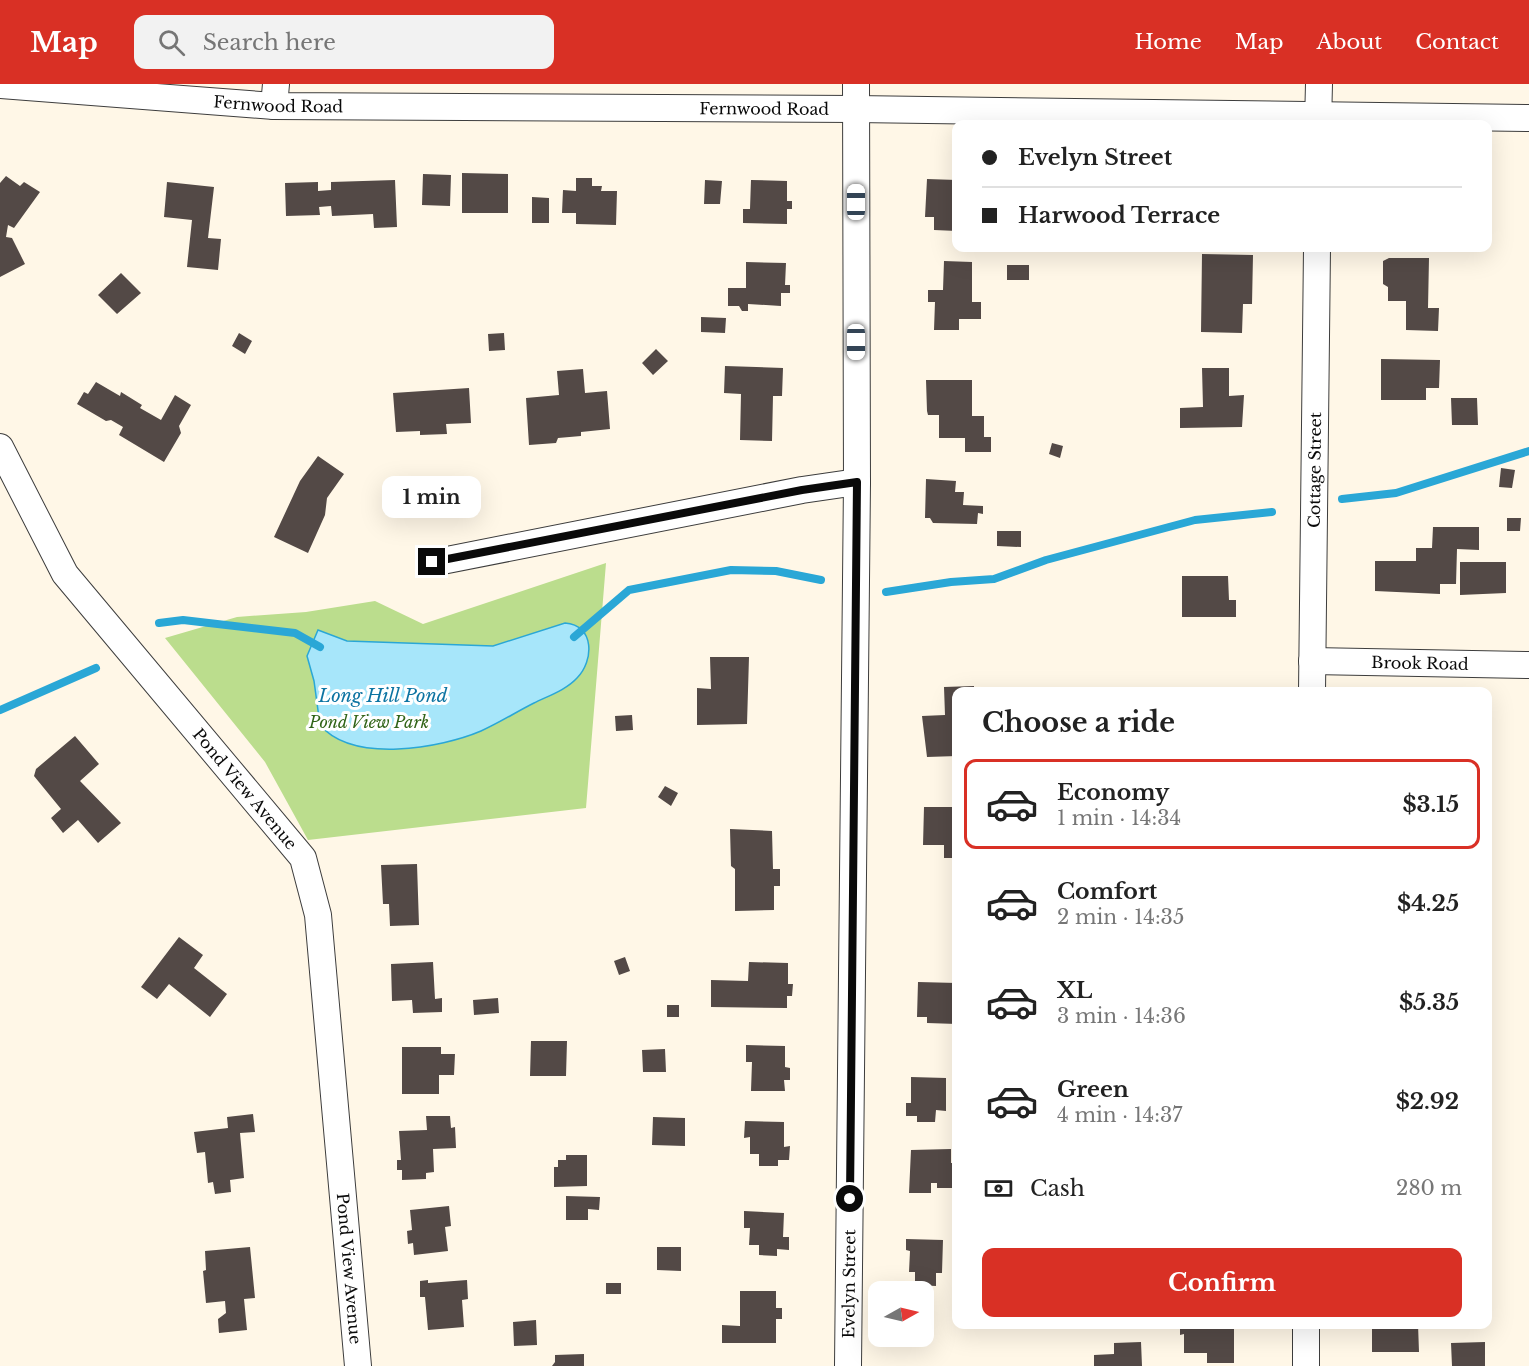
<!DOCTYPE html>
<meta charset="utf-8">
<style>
:root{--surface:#fff;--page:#f2f2f2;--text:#222;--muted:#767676;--line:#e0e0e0;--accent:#d93025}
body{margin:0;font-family:"Libre Baskerville",serif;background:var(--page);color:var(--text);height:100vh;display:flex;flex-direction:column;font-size:22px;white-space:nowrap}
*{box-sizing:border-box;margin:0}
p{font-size:20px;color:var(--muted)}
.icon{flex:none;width:33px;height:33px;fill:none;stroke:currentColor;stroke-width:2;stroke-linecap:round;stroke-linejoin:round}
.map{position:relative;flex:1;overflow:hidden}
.drawer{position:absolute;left:952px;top:603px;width:540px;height:642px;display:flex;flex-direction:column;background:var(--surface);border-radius:12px;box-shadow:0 6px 24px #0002}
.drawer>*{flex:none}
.top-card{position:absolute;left:952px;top:36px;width:540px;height:132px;border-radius:12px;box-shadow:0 6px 24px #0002;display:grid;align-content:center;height:132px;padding:0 30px;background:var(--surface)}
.needle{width:39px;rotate:82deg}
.fabs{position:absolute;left:868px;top:1197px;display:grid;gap:12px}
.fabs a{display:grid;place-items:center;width:66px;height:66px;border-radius:12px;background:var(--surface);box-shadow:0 6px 24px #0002;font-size:30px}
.end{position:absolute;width:27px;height:27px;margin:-14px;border:8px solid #0a0a0a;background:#fff;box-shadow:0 0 0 3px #fff}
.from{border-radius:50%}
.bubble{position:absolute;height:42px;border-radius:12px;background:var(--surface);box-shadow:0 6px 24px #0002;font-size:20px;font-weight:700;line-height:42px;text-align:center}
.car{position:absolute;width:18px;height:36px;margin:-18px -9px;border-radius:8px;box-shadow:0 0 4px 2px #0007;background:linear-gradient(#fff 24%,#345 0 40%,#fff 0 76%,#345 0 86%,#fff 0)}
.top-card b{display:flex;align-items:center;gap:21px;height:57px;font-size:22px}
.top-card b+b{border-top:2px solid var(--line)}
.top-card i{width:15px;height:15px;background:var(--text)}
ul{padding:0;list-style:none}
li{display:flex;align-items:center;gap:18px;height:90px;margin:0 12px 9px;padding:0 18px;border:3px solid transparent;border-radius:12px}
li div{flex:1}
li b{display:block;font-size:22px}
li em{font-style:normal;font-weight:700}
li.on{border-color:var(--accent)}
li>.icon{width:54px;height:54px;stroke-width:1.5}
h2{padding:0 30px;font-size:27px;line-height:72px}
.pay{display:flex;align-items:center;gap:15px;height:66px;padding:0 30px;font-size:22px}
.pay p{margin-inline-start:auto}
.primary-button{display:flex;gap:12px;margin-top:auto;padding:12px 30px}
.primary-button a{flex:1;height:69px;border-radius:12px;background:var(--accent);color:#fff;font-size:24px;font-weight:700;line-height:69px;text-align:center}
header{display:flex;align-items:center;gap:36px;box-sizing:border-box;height:84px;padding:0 30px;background:var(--accent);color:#fff}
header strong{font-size:28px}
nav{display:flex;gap:33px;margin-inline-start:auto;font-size:21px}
.search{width:420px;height:54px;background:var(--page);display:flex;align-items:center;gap:15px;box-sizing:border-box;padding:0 21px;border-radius:12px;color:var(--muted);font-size:22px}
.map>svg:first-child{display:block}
.forest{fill:#bbdd8d}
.water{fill:#a7e6fa;stroke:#2aa7d6;stroke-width:1.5}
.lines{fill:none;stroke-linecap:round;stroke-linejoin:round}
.stream{stroke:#2aa7d6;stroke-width:8}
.building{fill:#534946}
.minor-casing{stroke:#3d3d3d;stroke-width:28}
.minor{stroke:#fff;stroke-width:26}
.route{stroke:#0a0a0a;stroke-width:8}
.labels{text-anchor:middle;stroke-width:6;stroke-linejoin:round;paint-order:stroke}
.street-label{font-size:16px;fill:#0a0a0a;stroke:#fff}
.park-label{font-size:16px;font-style:italic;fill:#316417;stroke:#fff}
.water-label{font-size:18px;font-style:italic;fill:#0d74a2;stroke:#fff}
</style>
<header>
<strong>Map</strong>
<div class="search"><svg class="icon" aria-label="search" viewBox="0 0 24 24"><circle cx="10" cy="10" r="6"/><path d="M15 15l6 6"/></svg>Search here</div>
<nav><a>Home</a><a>Map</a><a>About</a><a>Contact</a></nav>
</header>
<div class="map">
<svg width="1529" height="1282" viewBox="0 0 1529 1282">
<rect width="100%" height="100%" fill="#fff7e7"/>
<!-- forest -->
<path class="forest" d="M606,479l-20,245 -278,32 -43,-78 -100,-124 72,-21 69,-5 69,-11 48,23z"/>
<!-- water -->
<path class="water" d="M565,539c30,2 29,38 12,55 -11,12 -29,18 -43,25 -18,9 -35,20 -53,28 -40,17 -128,33 -161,-6l-6,-44 -7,-25 11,-26 29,11 146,5z"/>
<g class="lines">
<!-- stream -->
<path class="stream" d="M1342,415l54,-6 133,-42
M886,508l65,-10 43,-3 52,-19 149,-40 77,-8
M159,539l24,-3 112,13 25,14
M574,553l55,-47 102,-20 45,1 45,9
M0,626l96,-42"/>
</g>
<!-- building -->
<path class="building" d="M462,89l46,1v39h-46z
M423,90l28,1 -1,31 -28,-1z
M6,92l14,10 4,-4 16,10 -26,36 -6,-3 -2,12 6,1 13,26 -25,13v-94z
M576,94h16v8h10l-1,5h16l-1,34 -40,-1v-11h-14l1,-23 13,1z
M927,95l30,1v51l-23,-1v-13h-9z
M395,96l2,47 -23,1 -1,-14 -41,2 -1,-10 -12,1 1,8 -34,1 -1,-33 33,-1v9l13,-1v-8z
M705,96l17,1 -2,23h-16z
M751,96l36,1v20h5v8h-5v15l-44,-1v-14h7z
M167,98l47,5 -6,51 13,1 -3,31 -31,-3 5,-47 -28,-3z
M532,113l17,1v25h-17z
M1202,170l51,1 -1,49h-9l-1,29 -41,-1z
M1389,174h40l-1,50h11l-1,23 -32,-1v-29h-18v-14l-5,-3v-23z
M944,177l28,1v40h9v17h-22v11h-25l1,-28h-7v-12h15z
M746,178l40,1 -1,22h5v8h-9v13l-33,-2v7h-6l-3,-5h-11v-18h18z
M1007,181h22v15h-22z
M121,189l20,20 -24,21 -19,-19z
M701,233l25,1 -1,15 -24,-1z
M239,249l13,8 -7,13 -13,-8z
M504,249l1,17 -16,1 -1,-17z
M656,265l12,12 -15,14 -11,-12z
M1381,275l59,1 -1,28h-13v12h-45z
M725,282l58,2 -1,28h-9l-1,45 -32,-1 1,-46 -17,-1z
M1202,284h27v28l15,-1 -2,32 -62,1v-20l23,-1z
M583,285l2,24 22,-2 3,38 -29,3v4l-23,2 -2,5 -27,2 -3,-47 33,-3 -2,-24z
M926,296h46v36h12v21h7v15h-26v-14h-26v-23h-11l-1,-4z
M96,298l24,14 1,-4 21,13 -2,3 21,12 14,-25 16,10 -12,21 2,7 -17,29 -45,-27 4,-8 -12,-7 -5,1 -29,-17 7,-12 4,2z
M469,304l2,35 -25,1 1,10 -27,1v-4l-24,1 -3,-39z
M1451,314h26l1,27h-26z
M1052,359l11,3 -3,12 -11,-4z
M318,372l26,18 -17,24 -2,17 -17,38 -34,-16 26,-56z
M1501,384l14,2 -3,18 -13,-1z
M926,395l30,2 -1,11h9l-1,13 20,1v8l-5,-1 -1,11 -44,-1 -3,-5h-5z
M1507,434h14l-1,13h-13z
M1433,443h46v23l-22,-1 -1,35h-16v10l-65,-3v-30h41v-13h16z
M997,447h24v16l-24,-1z
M1460,478h46v31l-46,2z
M1182,492h46l1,24h7v17h-54z
M710,573h39l-2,67 -50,1v-37l14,1z
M974,602v6h-17v64l-30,1 -5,-41 23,-1 -1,-28z
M632,631l1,15 -17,1 -1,-15z
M75,652l24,28 -19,17 41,42 -23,20 -20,-23 -15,13 -12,-15 10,-9 -27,-33 2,-7z
M665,702l13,7 -7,13 -13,-9z
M924,723h33v51h-13v-13h-21z
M730,745l42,2 1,38h7v17h-6v24l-39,1v-42l-4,-3z
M417,780l2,61 -29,1 -1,-22h-6l-2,-39z
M179,853l24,18 -9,13 33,26 -17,23 -41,-33 -12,15 -16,-12z
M625,873l5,14 -11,4 -5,-14z
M433,878l2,37 7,-1v14l-29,1 -1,-13 -20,1 -1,-37z
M749,878l39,1v21h5l-1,12h-5v12l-76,-1v-27l37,1z
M918,898l39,1v41l-30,-1v-6h-10z
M498,914l1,15 -25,2 -1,-15z
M667,921h12v12h-12z
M531,957h36l-1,35h-36z
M746,961l39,1v21l5,1v12h-6l1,11h-34l1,-29h-6z
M402,963h39v7h14l-1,21h-15v19h-37z
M665,965l1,23h-23l-1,-22z
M911,993l35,1v33l-10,-1 -1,12h-18v-6h-11v-13h5z
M253,1030l2,18 -15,1 4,45 -14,2 1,12 -16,2 -2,-12 -5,1 -3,-31 -8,1 -3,-21 34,-4 -1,-11z
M426,1032h24l1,12 4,-1 1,21 -23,1 1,23 -8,1v6l-24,1v-10h-5v-10h4l-2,-29 28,-1z
M653,1033l32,1v28l-33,-1z
M745,1037l39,1v25l6,-1 -1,14h-11v6h-19v-12h-9v-17l-6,1z
M951,1065v14h6v25h-20v-5h-6v10h-22l2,-43z
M566,1071h21v31l-33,1v-20h4v-7h8z
M566,1112l34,1 -1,13 -11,-1v11h-22z
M449,1122l2,20 -6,1 3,24 -34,4 -1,-12 -5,1 -1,-13 5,-1 -2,-20z
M744,1127l40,2 -1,24h6v13l-12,-1v7l-18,-1v-10h-10l1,-17h-6z
M906,1155l37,1 -1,33h-6v13l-21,-1v-13h-6l1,-21 -4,-1z
M250,1163l5,51 -11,1 3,31 -28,3 -1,-14 8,-6 -1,-12 -19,2 -3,-32 3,-1 -1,-19z
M657,1163h24v24l-24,-1z
M428,1196v3l39,-3 1,19 -6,1 2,27 -36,3 -3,-33h-5v-16z
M606,1199h15v11h-15z
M740,1207h36v17h6v11h-6v24h-54v-18l18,1z
M536,1236l1,25 -23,1 -1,-24z
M1180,1240h54v39h-27v-10h-23v-19l-4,1z
M1372,1240h46l1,28h-47z
M1141,1258l1,24h-48v-11l20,-1v-11z
M1485,1258v24h-33l-1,-23z
M584,1270v12h-32l3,-4v-7z"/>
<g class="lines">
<defs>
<g id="minor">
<path id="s1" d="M0,1l274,21 581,3 674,9"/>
<path d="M274,22l2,-22"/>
<path d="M1318,40l1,-40"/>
<path id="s2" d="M0,363l65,127 238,284 15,57 40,451"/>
<path d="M432,479l370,-73 55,-8"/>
<path id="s3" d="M1312,577l217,4"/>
<path id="s4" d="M1312,608l5,-444"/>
<path id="s5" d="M848,1282l9,-884 -1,-398"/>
<path d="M1306,1282v-42"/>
</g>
</defs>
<!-- minor casing -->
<use href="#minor" class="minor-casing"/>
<!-- minor -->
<use href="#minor" class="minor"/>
</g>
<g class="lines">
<!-- route -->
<path class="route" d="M432,478l370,-72 55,-8 -7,717"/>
</g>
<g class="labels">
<!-- street labels -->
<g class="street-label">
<text dy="6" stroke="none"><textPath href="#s1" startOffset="279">Fernwood Road</textPath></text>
<text dy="6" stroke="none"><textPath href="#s1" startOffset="765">Fernwood Road</textPath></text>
<text dy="6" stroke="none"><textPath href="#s4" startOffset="222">Cottage Street</textPath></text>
<text dy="6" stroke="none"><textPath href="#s3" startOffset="108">Brook Road</textPath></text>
<text dy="6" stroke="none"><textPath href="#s2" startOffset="423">Pond View Avenue</textPath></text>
<text dy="6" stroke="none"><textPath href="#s2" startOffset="927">Pond View Avenue</textPath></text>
<text dy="6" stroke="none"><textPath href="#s5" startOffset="82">Evelyn Street</textPath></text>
</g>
<!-- park labels -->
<g class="park-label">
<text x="369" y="644">Pond View Park</text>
</g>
<!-- water labels -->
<g class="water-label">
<text x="383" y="618">Long Hill Pond</text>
</g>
</g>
</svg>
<div class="fabs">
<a><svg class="needle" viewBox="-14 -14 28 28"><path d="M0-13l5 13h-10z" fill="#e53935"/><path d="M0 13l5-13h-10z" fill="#767676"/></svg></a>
</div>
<i class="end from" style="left:850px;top:1115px"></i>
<i class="end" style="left:432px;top:478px"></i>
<div class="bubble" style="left:382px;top:392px;width:99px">1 min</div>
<i class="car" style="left:856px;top:118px;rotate:0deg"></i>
<i class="car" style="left:856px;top:258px;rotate:180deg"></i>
<div class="top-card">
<b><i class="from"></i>Evelyn Street</b>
<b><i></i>Harwood Terrace</b>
</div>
<section class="drawer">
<h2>Choose a ride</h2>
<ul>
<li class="on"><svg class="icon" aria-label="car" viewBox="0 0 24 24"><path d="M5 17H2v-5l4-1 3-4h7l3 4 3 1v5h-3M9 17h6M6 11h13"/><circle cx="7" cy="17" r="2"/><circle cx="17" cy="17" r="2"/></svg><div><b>Economy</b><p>1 min · 14:34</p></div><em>$3.15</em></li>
<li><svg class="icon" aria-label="car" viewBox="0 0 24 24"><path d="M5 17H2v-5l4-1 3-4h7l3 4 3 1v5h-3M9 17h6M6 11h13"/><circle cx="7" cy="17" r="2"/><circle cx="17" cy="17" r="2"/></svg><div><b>Comfort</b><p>2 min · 14:35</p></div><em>$4.25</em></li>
<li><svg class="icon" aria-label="car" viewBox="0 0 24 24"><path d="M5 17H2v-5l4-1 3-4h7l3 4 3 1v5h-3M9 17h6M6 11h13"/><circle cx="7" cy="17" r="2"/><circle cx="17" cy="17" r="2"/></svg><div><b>XL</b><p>3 min · 14:36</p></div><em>$5.35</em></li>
<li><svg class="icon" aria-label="car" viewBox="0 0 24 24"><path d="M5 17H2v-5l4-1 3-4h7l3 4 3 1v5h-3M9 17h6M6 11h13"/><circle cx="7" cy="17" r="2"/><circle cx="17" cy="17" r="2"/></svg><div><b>Green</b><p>4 min · 14:37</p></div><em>$2.92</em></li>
</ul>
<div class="pay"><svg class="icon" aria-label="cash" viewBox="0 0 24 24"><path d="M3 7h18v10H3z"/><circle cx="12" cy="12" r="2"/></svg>Cash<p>280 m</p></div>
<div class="primary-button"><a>Confirm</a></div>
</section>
</div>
